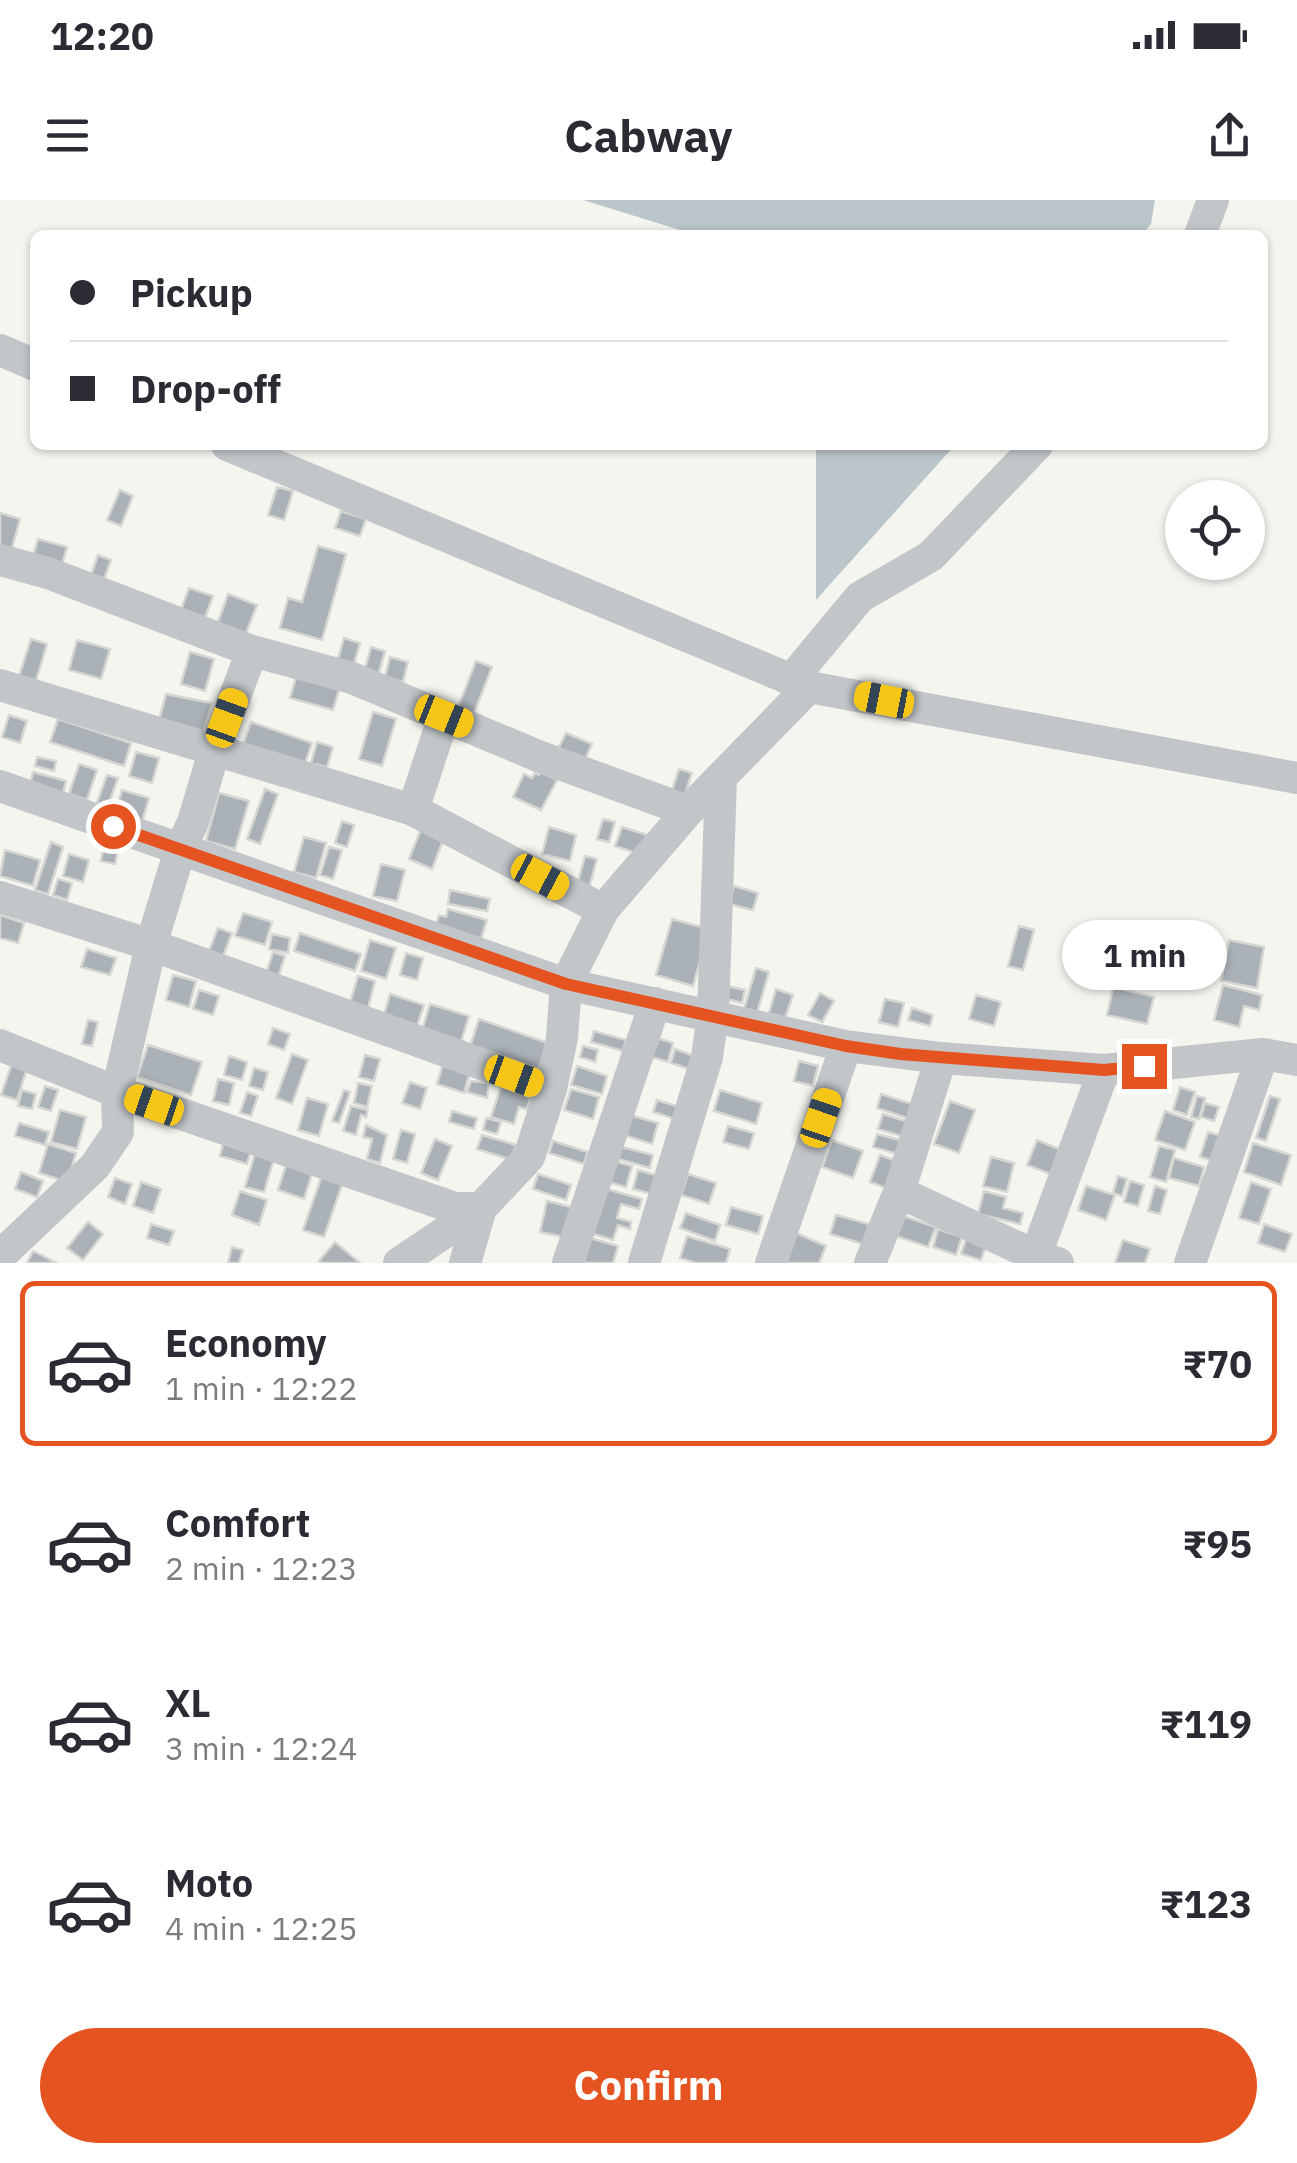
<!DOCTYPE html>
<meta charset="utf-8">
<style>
:root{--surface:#fff;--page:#f7f7f7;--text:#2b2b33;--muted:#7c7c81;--line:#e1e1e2;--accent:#e55320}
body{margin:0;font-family:"IBM Plex Sans",sans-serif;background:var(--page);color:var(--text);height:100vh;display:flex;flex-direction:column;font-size:38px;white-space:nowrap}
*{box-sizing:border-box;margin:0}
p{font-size:32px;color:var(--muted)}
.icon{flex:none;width:55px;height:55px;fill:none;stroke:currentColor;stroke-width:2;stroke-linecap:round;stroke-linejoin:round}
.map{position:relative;height:1063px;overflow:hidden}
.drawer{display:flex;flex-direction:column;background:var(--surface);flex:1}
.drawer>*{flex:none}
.hud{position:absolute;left:30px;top:30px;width:1238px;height:220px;border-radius:15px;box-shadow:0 2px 8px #0004;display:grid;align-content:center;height:220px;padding:0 40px;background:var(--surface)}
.buttons{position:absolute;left:1165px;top:280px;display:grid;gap:20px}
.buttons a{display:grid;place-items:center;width:100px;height:100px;border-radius:50%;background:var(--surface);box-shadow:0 2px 8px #0004;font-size:50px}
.end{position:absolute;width:45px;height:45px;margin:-22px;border:12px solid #e55320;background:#fff;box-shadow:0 0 0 5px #fff}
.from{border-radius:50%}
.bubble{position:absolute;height:70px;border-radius:35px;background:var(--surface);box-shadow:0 2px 8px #0004;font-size:32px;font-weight:700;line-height:70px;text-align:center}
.car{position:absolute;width:30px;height:60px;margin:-30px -15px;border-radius:12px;box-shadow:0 0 8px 2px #0007;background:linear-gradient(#f5c518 24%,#345 0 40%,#f5c518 0 76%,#345 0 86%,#f5c518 0)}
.hud b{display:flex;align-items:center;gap:35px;height:95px;font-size:38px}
.hud b+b{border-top:2px solid var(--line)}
.hud i{width:25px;height:25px;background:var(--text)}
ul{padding:18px 0 0;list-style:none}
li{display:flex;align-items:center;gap:30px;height:165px;margin:0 20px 15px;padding:0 20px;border:5px solid transparent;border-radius:15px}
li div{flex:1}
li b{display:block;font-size:38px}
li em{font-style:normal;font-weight:700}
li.selected{border-color:var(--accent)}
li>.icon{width:90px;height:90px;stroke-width:1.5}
.button{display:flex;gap:20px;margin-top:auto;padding:20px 40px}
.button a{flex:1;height:115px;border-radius:60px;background:var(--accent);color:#fff;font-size:40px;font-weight:700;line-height:115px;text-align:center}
.status{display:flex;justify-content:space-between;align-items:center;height:70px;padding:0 50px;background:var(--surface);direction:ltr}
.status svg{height:28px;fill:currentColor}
header{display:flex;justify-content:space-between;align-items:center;height:130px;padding:0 40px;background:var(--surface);font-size:45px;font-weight:700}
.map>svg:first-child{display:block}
.water{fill:#bbc6cb}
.building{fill:#aab2b7;stroke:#d6d6d3;stroke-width:2.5}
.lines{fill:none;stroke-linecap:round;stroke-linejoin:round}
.minor{stroke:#c2c6c9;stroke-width:32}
.route{stroke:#e55320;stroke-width:12}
</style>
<div class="status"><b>12:20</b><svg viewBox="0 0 49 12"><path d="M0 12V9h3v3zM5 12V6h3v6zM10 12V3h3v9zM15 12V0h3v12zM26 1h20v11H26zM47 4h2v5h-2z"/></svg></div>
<header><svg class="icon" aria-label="menu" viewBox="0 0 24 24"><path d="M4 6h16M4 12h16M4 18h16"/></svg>Cabway<svg class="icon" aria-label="share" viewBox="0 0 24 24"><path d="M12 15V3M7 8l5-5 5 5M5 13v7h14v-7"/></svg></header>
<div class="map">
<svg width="1297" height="1063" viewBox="0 0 1297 1063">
<rect width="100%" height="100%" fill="#f5f5f0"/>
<!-- water -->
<path class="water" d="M583,0h572l-4,24 -9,11h-446z
M816,245h139l-139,155z"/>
<!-- building -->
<path class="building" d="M277,287l16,4 -9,29 -16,-5z
M120,290l13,6 -12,30 -14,-6z
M341,311l25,8 -6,17 -25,-8z
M0,313l20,6 -10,36 -10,-3z
M38,339l29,8 -7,24 -29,-8z
M318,346l28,8 -24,86 -42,-12 8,-30 14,4z
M98,355l13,5 -8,22 -13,-4z
M189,388l24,8 -10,27 -24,-8z
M228,394l29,11 -14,36 -28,-11z
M344,438l16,5 -8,28 -16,-5z
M31,439l16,5 -12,40 -17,-5z
M77,440l33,9 -9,30 -32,-9z
M371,447l14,4 -7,25 -14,-4z
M190,452l24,7 -9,32 -24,-7z
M390,457l18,5 -5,20 -18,-5z
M476,461l16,6 -21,54 -16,-6z
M297,474l43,13 -7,23 -43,-12z
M166,494l46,9 -9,30 -44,-13z
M373,512l23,7 -14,47 -23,-7z
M9,515l18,6 -7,22 -18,-6z
M58,519l73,24 -7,23 -74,-24z
M251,522l61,21 -8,23 -61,-22z
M566,533l26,11 -8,17 -26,-12z
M317,542l16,5 -6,20 -16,-4z
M136,552l23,6 -7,25 -23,-7z
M37,557l19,4 -2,10 -19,-5z
M79,564l18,6 -10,30 -18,-6z
M679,569l13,4 -9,27 -13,-4z
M33,572l33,9 -4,17 -33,-9z
M541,572l16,8 -16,30 -28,-13 11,-23 8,4 3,-5 4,2z
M107,575l11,3 -11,31 -11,-4z
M265,589l13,5 -18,50 -13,-5z
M122,590l27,8 -7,24 -27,-8z
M219,593l30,8 -14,48 -29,-8z
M603,619l12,3 -6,20 -12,-3z
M342,621l12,4 -7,22 -12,-4z
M549,627l27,8 -6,26 -28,-7z
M622,627l29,9 -6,20 -30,-10z
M421,629l23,9 -12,31 -23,-10z
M304,637l22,6 -10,35 -22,-6z
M51,642l12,5 -15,47 -13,-4z
M104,643l15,3 -4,18 -14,-3z
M329,647l13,3 -9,29 -13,-4z
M5,650l35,10 -7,26 -33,-10z
M69,654l20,6 -6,22 -20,-6z
M585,656l12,3 -8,29 -12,-3z
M381,664l24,6 -8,31 -24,-5z
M58,679l14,4 -5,17 -14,-5z
M734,686l24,7 -5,17 -24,-6z
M450,690l40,9 -3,12 -39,-7z
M448,709l39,11 -7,22 -45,-13 4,-14 7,2z
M243,713l29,9 -7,23 -30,-9z
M0,715l24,8 -6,20 -18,-5z
M672,719l37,10 -16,57 -37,-11z
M1019,726l15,4 -11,40 -15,-4z
M218,728l14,5 -10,26 -14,-6z
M300,733l61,21 -6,17 -61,-20z
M272,734l18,4 -2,15 -19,-4z
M370,740l26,8 -10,31 -25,-8z
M1229,740l35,7 -7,41 -36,-7z
M87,749l29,9 -6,17 -29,-8z
M273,752l12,4 -7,22 -12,-4z
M406,753l17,5 -6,22 -17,-5z
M756,768l13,4 -12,41 -13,-4z
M173,775l23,6 -7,26 -23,-7z
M358,776l17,5 -7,27 -18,-5z
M722,785l23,5 -3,13 -23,-6z
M1223,785l39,10 -3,15 -15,-4 -5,21 -25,-7z
M1113,787l41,10 -7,27 -40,-9z
M776,789l17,6 -8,23 -16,-5z
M199,790l20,6 -6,19 -20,-6z
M820,793l14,8 -12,21 -14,-7z
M390,794l34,11 -7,21 -33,-11z
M976,795l25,7 -7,24 -25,-7z
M885,799l19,4 -6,24 -19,-5z
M430,804l39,12 -8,26 -39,-12z
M912,808l21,7 -3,11 -22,-6z
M479,819l69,24 -10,28 -68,-24z
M88,820l10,2 -6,24 -10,-2z
M273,828l17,6 -6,16 -16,-6z
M594,831l32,9 -3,11 -32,-9z
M651,836l22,7 -5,19 -23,-7z
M148,845l54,17 -11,33 -54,-18z
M583,846l15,4 -3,12 -15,-5z
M675,849l19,7 -5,13 -18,-6z
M292,854l16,6 -16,44 -16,-6z
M365,855l15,4 -6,22 -15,-4z
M229,856l18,6 -5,18 -18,-5z
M799,861l19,5 -5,20 -19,-5z
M12,863l15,5 -10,32 -16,-5z
M443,864l29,1 -8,28 -27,-9z
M577,866l30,10 -5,18 -31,-9z
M254,868l14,4 -5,18 -14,-4z
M218,879l16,4 -5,22 -16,-4z
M503,880l32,22 -5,-2 -3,9 5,2 -13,-4 -5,17 -23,-7z
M471,881l18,2 -2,15 -20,-6z
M410,882l17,6 -7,21 -18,-6z
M358,883l14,3 -5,21 -13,-4z
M45,886l13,4 -7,21 -13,-4z
M1180,887l15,5 -8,23 -14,-5z
M571,889l28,8 -6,22 -29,-9z
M22,890l14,4 -4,15 -14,-3z
M344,890l6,2 -11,31 -7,-2z
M720,890l42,13 -6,21 -42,-13z
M247,892l11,4 -7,20 -11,-3z
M881,894l34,11 -5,14 -33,-11z
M1197,896l8,2 -6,21 -8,-2z
M1270,896l10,3 -14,42 -10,-3z
M307,898l21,6 -9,32 -21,-6z
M657,900l22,7 -4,12 -22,-7z
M950,901l25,9 -16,43 -25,-9z
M1205,903l14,4 -5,14 -13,-4z
M351,906l17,4 -2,7 -5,-2 -5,20 -13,-4z
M60,910l26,7 -9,32 -26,-7z
M452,911l25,7 -3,11 -25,-7z
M1165,911l30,11 -10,28 -30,-10z
M626,914l32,9 -6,21 -32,-10z
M883,914l26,8 -5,15 -26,-8z
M486,918l15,4 -4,12 -14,-4z
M19,923l30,9 -4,13 -30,-9z
M366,925l21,10 -7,28 -13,-4 5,-20 -9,-2z
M728,926l26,7 -5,16 -26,-7z
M401,930l14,4 -8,29 -14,-4z
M1208,932l13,4 -7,25 -14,-4z
M877,934l23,6 -3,14 -24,-7z
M482,935l34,10 -5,15 -34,-11z
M435,939l17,7 -14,34 -17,-7z
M224,940l28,7 -5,17 -27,-8z
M832,940l31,11 -10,27 -31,-11z
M1037,940l29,12 -10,24 -29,-11z
M553,941l35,11 -4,12 -35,-11z
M1253,943l38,12 -10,30 -37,-13z
M48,944l28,9 -9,29 -28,-9z
M618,946l35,9 -3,13 -35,-10z
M1159,946l16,4 -9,32 -16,-5z
M255,953l19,6 -10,33 -19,-5z
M880,955l16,6 -10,27 -16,-6z
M991,957l23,6 -7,29 -24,-6z
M1174,958l30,9 -5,19 -30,-8z
M610,960l22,6 -6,21 -22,-6z
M286,965l26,8 -8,26 -26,-9z
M638,970l24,7 -5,18 -24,-6z
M21,972l22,9 -6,16 -22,-8z
M538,974l33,11 -5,15 -33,-11z
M688,974l28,9 -7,21 -28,-9z
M322,975l21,7 -19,55 -21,-7z
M1118,976l9,3 -5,17 -9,-3z
M115,978l17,6 -7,20 -17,-7z
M1130,981l14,4 -6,21 -14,-4z
M141,982l20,7 -8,24 -20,-7z
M1251,982l20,7 -12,35 -20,-6z
M1086,986l29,9 -9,25 -28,-10z
M1155,986l12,4 -7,24 -12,-3z
M603,988l39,11 -3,10 -18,-5 -4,14 14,4 -1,7 -12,-4 -5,15 -23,-7z
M240,991l27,9 -8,25 -27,-10z
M984,991l22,6 -3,11 20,5 -3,11 -42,-10z
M547,1001l24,6 -8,30 -23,-5z
M731,1007l32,9 -5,18 -32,-9z
M686,1013l34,12 -5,16 -35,-13z
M836,1015l33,9 -6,20 -33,-10z
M900,1015l36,12 -8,20 -35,-12z
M88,1022l15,12 -20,26 -16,-12z
M151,1024l23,7 -5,14 -22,-7z
M1264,1024l28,10 -7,18 -27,-9z
M938,1029l24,8 -6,18 -23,-8z
M969,1030l20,7 -8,23 -20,-6z
M794,1032l32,14 -7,17h-31l-6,-3z
M687,1036l43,13 -4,14h-30l-16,-5z
M587,1037l31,9 -5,17h-29z
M1123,1040l27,9 -5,14h-30z
M335,1042l25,21h-38l-3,-2z
M232,1047l11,3 -4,13h-11z
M33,1051l24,12h-30z"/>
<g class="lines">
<!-- minor -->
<path class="minor" d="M1200,35l13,-35
M0,150l35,15
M227,245l582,242 -121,124 -85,99 -37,74 -4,54 -11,51 -22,68 -48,51 -16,55
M0,360l48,13 204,78 100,27 186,78 150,55
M791,480l69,-83 71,-41 106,-111
M0,485l413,125 190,100
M809,487l488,91
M0,586l566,198 280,62 95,12 163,12 159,-16 34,6
M413,610l31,-94
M0,697l151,48 400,144
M0,845l117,47 338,116h26l-82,55
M899,992l137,64 22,7
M0,1056l95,-90 23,-34 -1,-40 34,-147 29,-95 13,-28 21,-70 38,-101
M568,1063l87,-260
M644,1063l63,-206 6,-42 8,-237
M771,1063l75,-217
M870,1063l29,-71 42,-134
M1033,1063l71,-193
M1190,1063l73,-209"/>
</g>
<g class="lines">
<!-- route -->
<path class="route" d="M113,626l453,158 280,62 54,8 204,16 40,-4"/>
</g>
</svg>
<div class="buttons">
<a><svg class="icon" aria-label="locate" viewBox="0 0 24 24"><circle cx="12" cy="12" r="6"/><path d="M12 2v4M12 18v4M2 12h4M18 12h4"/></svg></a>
</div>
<i class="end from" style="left:113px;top:626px"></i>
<i class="end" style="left:1144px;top:866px"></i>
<div class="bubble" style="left:1062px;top:720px;width:165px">1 min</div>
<i class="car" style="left:884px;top:500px;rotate:281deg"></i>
<i class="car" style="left:444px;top:516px;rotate:112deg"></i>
<i class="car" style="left:227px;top:518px;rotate:20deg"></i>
<i class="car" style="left:540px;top:677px;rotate:118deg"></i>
<i class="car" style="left:514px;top:876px;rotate:110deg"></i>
<i class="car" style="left:154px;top:905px;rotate:289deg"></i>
<i class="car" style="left:821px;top:918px;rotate:19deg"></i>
<div class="hud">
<b><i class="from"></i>Pickup</b>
<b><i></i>Drop-off</b>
</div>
</div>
<section class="drawer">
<ul>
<li class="selected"><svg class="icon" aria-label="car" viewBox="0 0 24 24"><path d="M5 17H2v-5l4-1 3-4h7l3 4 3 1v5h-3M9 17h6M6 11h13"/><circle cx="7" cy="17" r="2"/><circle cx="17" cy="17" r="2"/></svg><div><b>Economy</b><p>1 min · 12:22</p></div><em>₹70</em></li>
<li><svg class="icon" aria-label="car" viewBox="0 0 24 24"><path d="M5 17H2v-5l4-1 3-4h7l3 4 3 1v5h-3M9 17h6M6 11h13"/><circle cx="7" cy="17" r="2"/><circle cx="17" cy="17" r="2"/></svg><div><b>Comfort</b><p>2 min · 12:23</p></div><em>₹95</em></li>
<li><svg class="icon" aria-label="car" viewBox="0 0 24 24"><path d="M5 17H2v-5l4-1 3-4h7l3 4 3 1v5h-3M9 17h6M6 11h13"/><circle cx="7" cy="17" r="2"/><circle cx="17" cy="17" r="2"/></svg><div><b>XL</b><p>3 min · 12:24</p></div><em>₹119</em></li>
<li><svg class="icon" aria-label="car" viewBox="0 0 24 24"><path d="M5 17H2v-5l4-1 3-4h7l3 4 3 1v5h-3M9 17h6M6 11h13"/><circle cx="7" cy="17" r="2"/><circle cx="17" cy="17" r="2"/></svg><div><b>Moto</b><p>4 min · 12:25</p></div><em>₹123</em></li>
</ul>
<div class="button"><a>Confirm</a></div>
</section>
